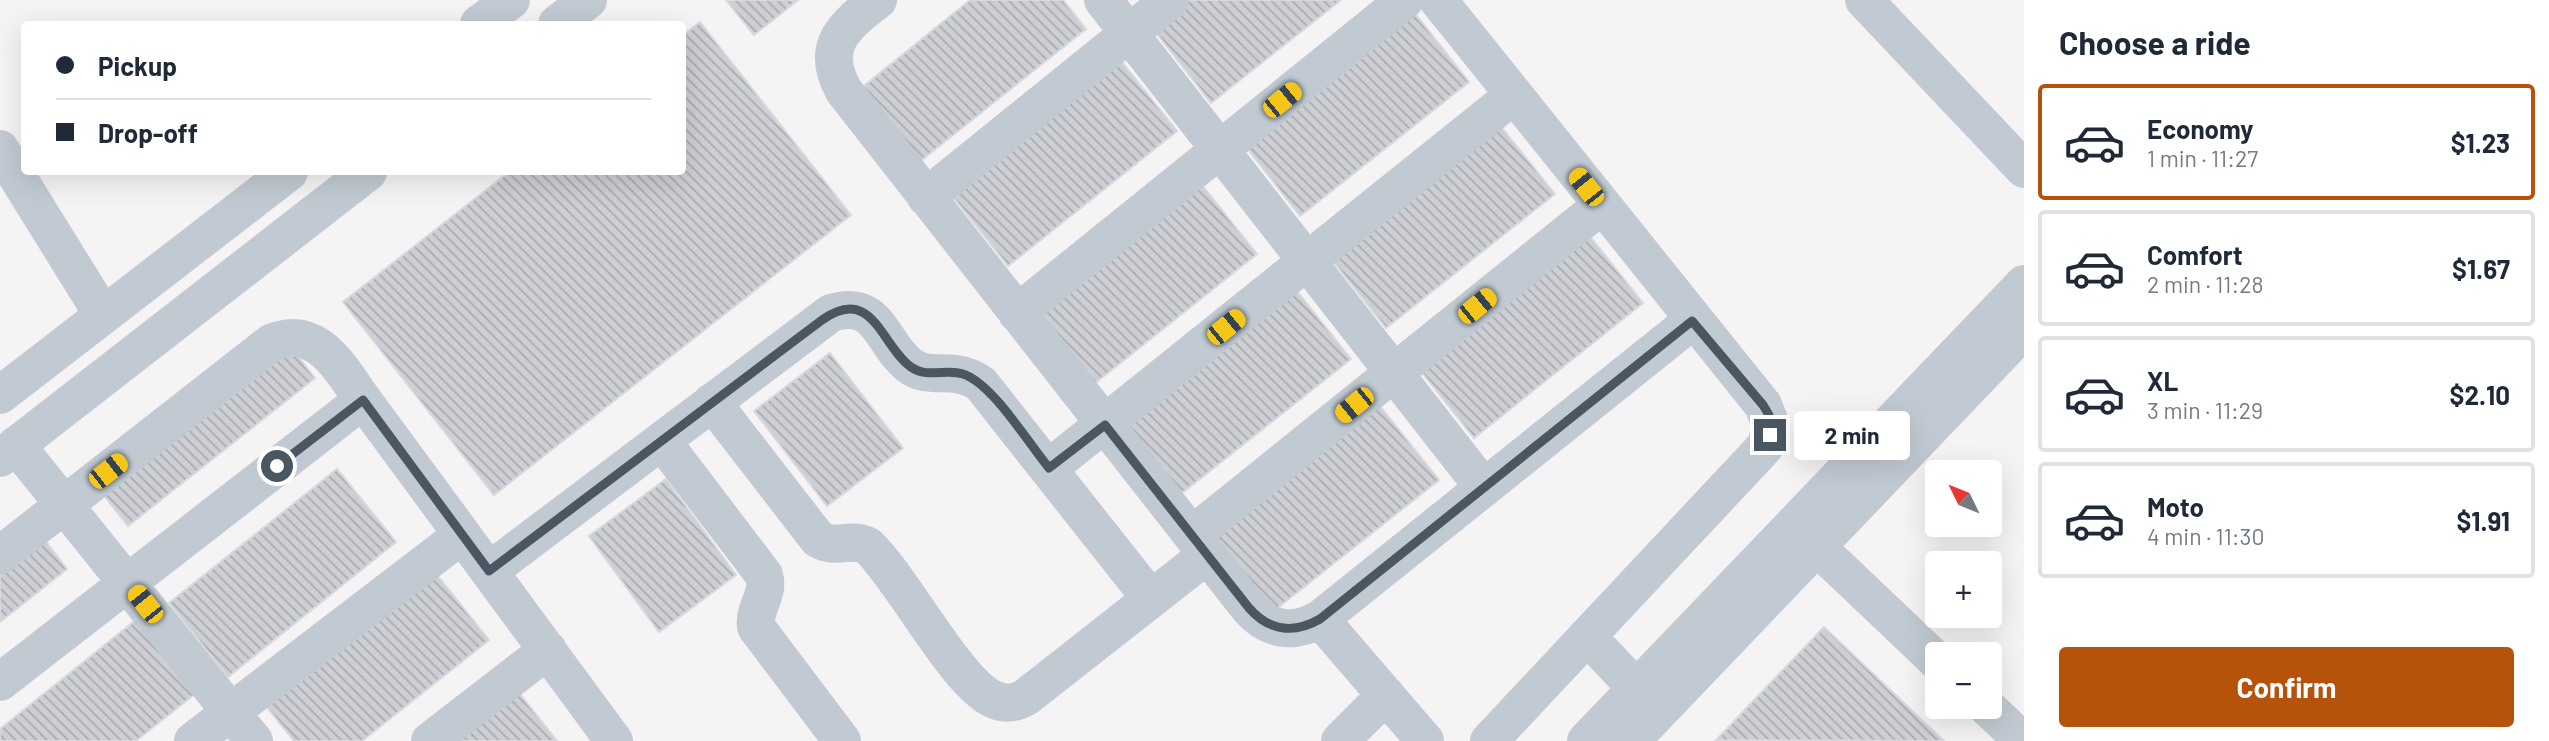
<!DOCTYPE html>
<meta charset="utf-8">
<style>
:root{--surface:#fff;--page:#f2f2f3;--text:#1f2937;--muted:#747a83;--line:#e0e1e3;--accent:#b45309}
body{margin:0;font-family:Barlow,sans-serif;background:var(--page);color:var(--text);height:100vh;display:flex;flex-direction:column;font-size:26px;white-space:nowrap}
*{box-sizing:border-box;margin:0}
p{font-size:23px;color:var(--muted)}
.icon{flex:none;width:38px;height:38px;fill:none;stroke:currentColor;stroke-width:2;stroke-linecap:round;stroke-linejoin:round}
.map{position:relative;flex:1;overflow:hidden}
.panel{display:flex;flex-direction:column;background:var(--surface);width:525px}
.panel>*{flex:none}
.top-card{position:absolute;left:21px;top:21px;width:665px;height:154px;border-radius:7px;box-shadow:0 7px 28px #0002;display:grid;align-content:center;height:154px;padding:0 35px;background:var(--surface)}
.needle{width:46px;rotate:313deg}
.controls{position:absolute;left:1925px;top:460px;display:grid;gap:14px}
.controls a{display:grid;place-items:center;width:77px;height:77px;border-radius:7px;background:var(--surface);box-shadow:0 7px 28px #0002;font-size:35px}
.end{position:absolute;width:32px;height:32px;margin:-16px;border:9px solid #4a5661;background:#fff;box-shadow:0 0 0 4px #fff}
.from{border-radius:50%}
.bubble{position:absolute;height:49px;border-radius:7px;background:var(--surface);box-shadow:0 7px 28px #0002;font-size:23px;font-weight:700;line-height:49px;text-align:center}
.car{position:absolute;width:21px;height:42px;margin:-21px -10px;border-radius:9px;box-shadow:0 0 5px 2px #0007;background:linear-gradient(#f5c518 24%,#345 0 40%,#f5c518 0 76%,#345 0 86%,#f5c518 0)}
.top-card b{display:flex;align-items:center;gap:24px;height:66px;font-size:26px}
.top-card b+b{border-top:2px solid var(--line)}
.top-card i{width:18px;height:18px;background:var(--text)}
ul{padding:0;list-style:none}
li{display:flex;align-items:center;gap:21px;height:116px;margin:0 14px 10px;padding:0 21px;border:4px solid var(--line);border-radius:7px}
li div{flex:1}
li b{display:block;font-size:26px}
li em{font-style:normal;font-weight:700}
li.selected{border-color:var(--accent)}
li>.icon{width:63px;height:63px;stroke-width:1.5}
h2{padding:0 35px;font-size:32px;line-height:84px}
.cta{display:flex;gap:14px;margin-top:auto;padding:14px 35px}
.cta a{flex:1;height:80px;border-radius:7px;background:var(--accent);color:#fff;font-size:28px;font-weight:700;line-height:80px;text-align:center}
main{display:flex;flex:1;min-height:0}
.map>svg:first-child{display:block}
.building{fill:url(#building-back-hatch);stroke:#d7d9de;stroke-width:2}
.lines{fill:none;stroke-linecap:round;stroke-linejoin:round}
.minor{stroke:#c1cad2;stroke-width:38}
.route{stroke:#4a5661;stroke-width:9}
</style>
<main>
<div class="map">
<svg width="2024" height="741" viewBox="0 0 2024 741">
<defs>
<pattern id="building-back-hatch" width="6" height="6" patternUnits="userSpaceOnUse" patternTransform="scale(1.75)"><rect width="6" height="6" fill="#cdcfd5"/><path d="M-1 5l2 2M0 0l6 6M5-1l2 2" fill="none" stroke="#a8abb0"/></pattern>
</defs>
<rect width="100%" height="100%" fill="#f5f3f3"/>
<!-- building -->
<path class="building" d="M726,0h72l-44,35z
M970,0h93l23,29 -168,134 -59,-73z
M1190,0h151l-130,103 -57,-73z
M1410,7l59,75 -169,134 -57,-73z
M700,22l151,193 -357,280 -151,-193 166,-130h173v-136z
M1118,57l59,74 -169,135 -59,-74z
M1495,119l60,75 -169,134 -58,-73z
M1198,180l59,74 -168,134 -59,-73z
M1584,229l59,74 -169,135 -58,-73z
M1292,285l59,74 -169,134 -58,-73z
M285,340l30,38 -187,148 -30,-38z
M830,353l73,95 -76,58 -73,-95z
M1380,406l59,74 -169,134 -59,-73z
M337,469l59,73 -168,135 -59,-74z
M666,479l70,96 -77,57 -70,-96z
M38,531l29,38 -67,53v-61z
M430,566l59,74 -127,101h-68l-32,-40z
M137,619l59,74 -60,48h-136v-12z
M1824,627l120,114 -228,-1z
M517,690l40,51h-104z"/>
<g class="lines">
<!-- minor -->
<path class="minor" d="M878,0c-34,26 -59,46 -34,91l405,517c20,23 45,26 71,11l372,-298
M1103,0l381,488
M1438,0l325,405 8,20 -5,20 -7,8 -270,288
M1864,0l160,169
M479,24l32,-24
M557,24l31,-24
M0,149l103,166
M926,197l244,-197
M1017,313l388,-313
M0,395l289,-223
M712,402l106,137c18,11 33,-2 50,7 35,33 89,139 127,154 12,5 21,3 31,-3l181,-142
M662,441l102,134c6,20 -11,33 -8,52l86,114
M16,445l238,296
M0,458l368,-286
M1049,468l465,-373
M1192,535l409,-329
M1817,547l120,114
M0,555l271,-212c46,-20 69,25 92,57
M489,571l342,-258c49,-15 49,29 78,52 21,17 45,-1 72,19l170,215
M1320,619l105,122
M1587,636l49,52
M0,682l363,-282 251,341
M1987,707l36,34
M193,741l269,-206
M430,741l118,-91
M1340,741l46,-46
M1586,741l438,-457
M1631,741l393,-411"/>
</g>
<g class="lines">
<!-- route -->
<path class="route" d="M277,466l86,-66 126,171 333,-251c51,-36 59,26 89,47 17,12 35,1 52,7 29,9 66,70 86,94l56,-43 144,183c20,23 45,26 71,11l372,-298 71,84 6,10 1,20"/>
</g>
</svg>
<div class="controls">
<a><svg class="needle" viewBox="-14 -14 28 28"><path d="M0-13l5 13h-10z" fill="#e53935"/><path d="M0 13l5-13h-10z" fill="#747a83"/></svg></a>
<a>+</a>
<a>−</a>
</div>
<i class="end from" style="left:277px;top:466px"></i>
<i class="end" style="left:1770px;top:435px"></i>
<div class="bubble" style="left:1794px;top:411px;width:116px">2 min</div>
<i class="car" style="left:1282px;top:100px;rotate:51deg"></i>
<i class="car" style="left:1586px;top:187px;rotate:321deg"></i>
<i class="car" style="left:1477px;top:306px;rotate:51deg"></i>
<i class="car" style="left:1226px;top:327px;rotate:51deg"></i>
<i class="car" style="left:1354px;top:405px;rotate:231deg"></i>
<i class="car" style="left:108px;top:471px;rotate:52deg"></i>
<i class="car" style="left:145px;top:604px;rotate:321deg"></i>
<div class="top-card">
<b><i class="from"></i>Pickup</b>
<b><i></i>Drop-off</b>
</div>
</div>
<section class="panel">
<h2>Choose a ride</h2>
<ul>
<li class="selected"><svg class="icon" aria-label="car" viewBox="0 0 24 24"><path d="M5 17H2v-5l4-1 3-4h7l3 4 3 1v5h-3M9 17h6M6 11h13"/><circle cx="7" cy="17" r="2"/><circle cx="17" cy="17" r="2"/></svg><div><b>Economy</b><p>1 min · 11:27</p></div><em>$1.23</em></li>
<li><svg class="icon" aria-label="car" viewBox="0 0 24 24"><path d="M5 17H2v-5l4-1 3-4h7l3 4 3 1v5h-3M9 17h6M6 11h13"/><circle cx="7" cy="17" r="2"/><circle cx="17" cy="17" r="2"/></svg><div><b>Comfort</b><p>2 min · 11:28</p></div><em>$1.67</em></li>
<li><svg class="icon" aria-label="car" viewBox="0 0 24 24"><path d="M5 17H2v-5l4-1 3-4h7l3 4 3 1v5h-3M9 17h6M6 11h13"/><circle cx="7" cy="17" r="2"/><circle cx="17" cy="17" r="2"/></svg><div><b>XL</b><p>3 min · 11:29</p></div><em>$2.10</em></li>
<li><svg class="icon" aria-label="car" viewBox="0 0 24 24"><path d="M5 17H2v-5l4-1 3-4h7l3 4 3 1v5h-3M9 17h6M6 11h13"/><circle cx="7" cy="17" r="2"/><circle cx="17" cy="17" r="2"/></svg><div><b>Moto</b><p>4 min · 11:30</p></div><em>$1.91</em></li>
</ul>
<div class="cta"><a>Confirm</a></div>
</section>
</main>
